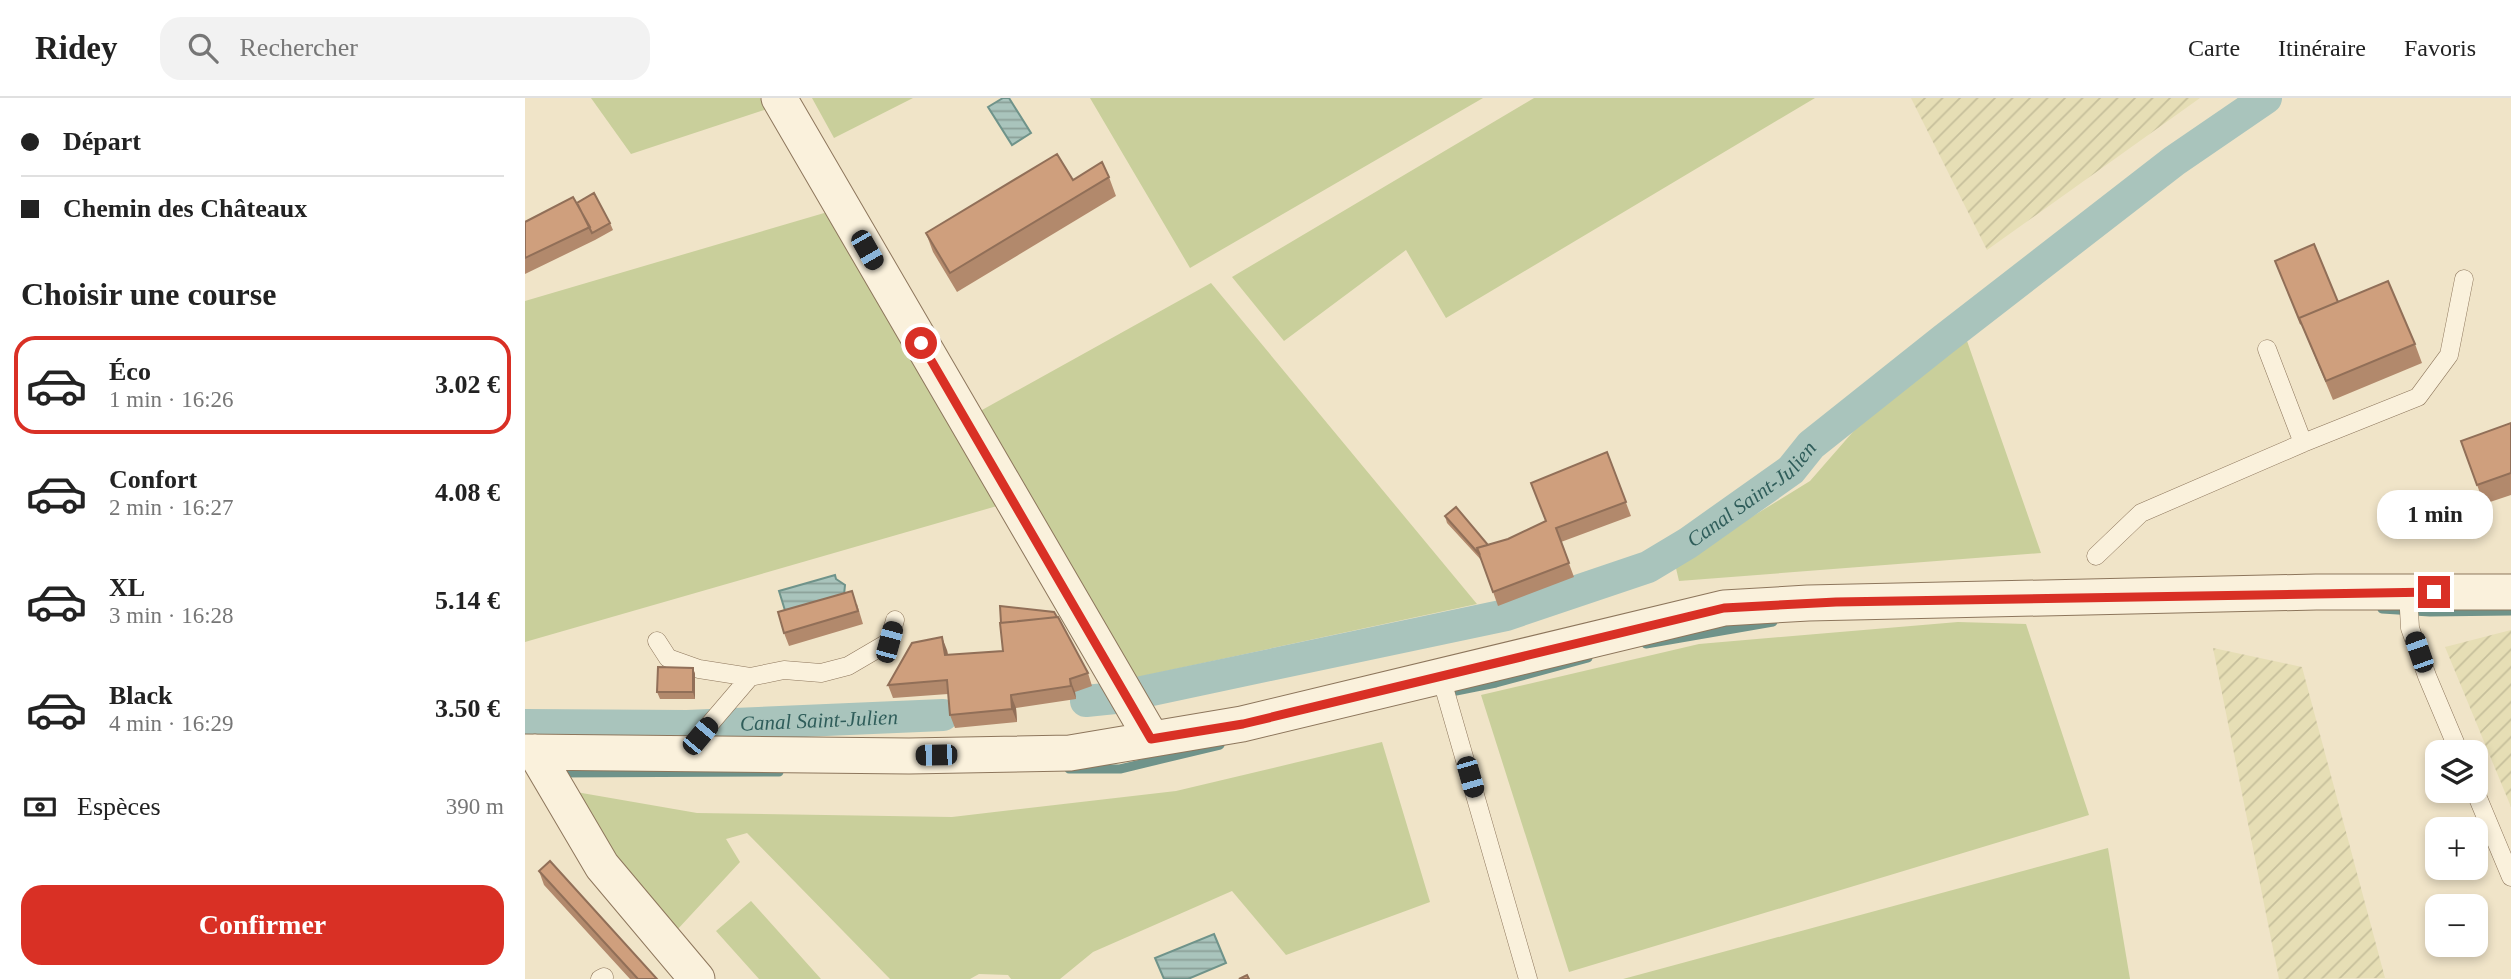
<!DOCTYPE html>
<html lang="fr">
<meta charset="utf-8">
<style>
:root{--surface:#fff;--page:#f2f2f2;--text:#222;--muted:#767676;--line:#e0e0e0;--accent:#d93025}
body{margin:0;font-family:Georgia,serif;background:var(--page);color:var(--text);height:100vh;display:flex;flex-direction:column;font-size:26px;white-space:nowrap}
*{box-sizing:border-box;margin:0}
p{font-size:23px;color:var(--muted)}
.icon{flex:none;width:38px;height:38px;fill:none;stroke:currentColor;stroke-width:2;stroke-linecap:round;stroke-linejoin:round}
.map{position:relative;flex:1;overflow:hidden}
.drawer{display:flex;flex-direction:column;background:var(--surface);width:525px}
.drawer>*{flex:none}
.hud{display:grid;align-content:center;height:154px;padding:0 21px;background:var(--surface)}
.fabs{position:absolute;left:1900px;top:642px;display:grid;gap:14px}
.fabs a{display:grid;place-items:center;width:63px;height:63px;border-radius:14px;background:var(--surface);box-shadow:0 4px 10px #0003;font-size:35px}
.end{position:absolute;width:32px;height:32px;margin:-16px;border:9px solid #d93025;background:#fff;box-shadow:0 0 0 4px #fff}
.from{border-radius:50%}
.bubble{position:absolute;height:49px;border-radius:21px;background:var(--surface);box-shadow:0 4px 10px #0003;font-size:23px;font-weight:700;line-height:49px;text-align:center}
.car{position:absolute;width:21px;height:42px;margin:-21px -10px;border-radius:9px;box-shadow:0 0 5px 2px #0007;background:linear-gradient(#222 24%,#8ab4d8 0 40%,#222 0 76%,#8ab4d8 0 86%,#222 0)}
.hud b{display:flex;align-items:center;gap:24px;height:66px;font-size:26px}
.hud b+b{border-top:2px solid var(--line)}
.hud i{width:18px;height:18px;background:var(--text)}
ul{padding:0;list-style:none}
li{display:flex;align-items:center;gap:21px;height:98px;margin:0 14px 10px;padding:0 7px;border:4px solid transparent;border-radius:21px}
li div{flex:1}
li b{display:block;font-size:26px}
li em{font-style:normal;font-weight:700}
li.active{border-color:var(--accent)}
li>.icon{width:63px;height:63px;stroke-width:1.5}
h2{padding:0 21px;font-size:32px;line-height:84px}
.pay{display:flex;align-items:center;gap:18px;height:77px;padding:0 21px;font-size:26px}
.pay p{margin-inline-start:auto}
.button{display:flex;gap:14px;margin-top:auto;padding:14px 21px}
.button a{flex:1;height:80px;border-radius:21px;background:var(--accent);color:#fff;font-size:28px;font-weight:700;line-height:80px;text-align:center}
header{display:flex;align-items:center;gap:42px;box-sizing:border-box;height:98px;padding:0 35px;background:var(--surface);border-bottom:2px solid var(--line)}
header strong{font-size:33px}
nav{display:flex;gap:38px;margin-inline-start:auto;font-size:24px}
.search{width:490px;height:63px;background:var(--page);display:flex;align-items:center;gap:18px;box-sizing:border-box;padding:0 24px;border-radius:21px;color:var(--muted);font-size:26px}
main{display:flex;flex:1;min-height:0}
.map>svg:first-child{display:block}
.farmland{fill:url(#farmland-furrows)}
.green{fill:#c9cf9b}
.water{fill:url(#water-rules);stroke:#6f938a;stroke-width:2}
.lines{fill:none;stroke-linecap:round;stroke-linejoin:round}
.stream{stroke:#6f938a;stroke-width:9}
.canal{stroke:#a9c4bc;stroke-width:32}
.lane-casing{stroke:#8d765c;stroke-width:19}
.street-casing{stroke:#8d765c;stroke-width:37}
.lane{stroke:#faf1dc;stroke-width:18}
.street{stroke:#faf1dc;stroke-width:35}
.wall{fill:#b2896c}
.shaded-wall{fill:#916f58}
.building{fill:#cf9f7d;stroke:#916f58;stroke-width:2}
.route{stroke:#d93025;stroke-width:9}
.labels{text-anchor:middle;stroke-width:7;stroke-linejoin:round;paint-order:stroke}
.water-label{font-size:21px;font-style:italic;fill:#2f5d5a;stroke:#f7eed8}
</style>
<header>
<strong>Ridey</strong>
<div class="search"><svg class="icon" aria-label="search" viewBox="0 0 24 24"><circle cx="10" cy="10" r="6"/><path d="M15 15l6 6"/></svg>Rechercher</div>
<nav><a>Carte</a><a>Itinéraire</a><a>Favoris</a></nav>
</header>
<main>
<section class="drawer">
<div class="hud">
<b><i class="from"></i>Départ</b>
<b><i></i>Chemin des Châteaux</b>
</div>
<h2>Choisir une course</h2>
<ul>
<li class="active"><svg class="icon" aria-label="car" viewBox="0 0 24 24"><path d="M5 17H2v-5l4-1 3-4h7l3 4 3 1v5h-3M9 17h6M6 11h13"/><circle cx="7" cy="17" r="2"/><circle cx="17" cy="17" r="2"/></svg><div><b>Éco</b><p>1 min · 16:26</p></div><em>3.02 €</em></li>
<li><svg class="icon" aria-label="car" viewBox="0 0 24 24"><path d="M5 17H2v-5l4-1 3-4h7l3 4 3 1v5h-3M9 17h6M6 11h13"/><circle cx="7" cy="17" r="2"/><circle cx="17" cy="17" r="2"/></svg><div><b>Confort</b><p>2 min · 16:27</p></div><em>4.08 €</em></li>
<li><svg class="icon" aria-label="car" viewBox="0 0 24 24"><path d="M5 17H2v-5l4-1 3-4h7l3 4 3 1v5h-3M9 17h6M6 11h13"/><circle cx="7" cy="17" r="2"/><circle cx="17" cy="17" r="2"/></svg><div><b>XL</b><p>3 min · 16:28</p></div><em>5.14 €</em></li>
<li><svg class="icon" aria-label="car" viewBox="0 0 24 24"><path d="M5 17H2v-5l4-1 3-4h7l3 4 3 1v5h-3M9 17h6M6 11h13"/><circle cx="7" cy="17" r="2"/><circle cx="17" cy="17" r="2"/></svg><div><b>Black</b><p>4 min · 16:29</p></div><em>3.50 €</em></li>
</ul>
<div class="pay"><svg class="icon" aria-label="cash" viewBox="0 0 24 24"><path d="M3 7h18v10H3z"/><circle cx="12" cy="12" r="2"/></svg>Espèces<p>390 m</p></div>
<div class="button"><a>Confirmer</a></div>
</section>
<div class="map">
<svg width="1986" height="881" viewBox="0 0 1986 881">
<defs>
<pattern id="farmland-furrows" width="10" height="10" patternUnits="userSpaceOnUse" patternTransform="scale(1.75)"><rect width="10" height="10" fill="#e6deb5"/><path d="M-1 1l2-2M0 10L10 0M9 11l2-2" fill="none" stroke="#c6bf9b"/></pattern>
<pattern id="water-rules" width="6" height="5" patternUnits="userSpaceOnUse" patternTransform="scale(1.75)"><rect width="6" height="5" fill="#a9c4bc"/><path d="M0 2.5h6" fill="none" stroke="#8ba098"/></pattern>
</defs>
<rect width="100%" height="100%" fill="#f0e4c8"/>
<!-- farmland -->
<path class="farmland" d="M1386,0h289l-213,152z
M1986,532v177l-66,-160z
M1688,550l89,19 83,311 -106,1z"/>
<!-- green -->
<path class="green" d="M66,0h169l7,11 -136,45z
M287,0h101l-79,40z
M565,0h393l-293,170z
M1009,0h281l-369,220 -40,-68 -122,91 -52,-64z
M306,113l166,295 -472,136v-341z
M686,185l266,321 -348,75 -156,-264z
M1441,240l75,215 -362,28 -4,-17 135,-83 69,-79z
M1433,524l68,2 63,191 -520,157 -88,-277 218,-51z
M857,644l48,160 -144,53 -54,-64 -139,61 -33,27h-49l-3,-4 -29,-1 -9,5h-80l-143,-146 -21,6 14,23 -63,68 -63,-70 -38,-68 121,21 255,4 224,-26z
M1583,750l22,131h-507z
M226,803l70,78h-62l-43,-48z"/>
<!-- water -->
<path class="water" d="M478,0h6l22,35 -19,12 -24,-38z
M310,477l1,4 9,6 -1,10 -57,22 -8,-26z
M689,836l12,29 -38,16h-24l-9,-21z"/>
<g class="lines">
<!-- stream -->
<path class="stream" d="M1857,511l48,3 81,-1
M1121,546l127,-22
M921,595l50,-10 92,-25
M544,671h51l100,-24
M33,675l221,-1"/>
<!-- canal -->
<g class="canal">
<path id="s1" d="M617,594l364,-77 142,-48 40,-24 103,-73 20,-25 132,-105 231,-179 92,-63"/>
<path d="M561,603l29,-3"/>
<path id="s2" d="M0,627l162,1 256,-11"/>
</g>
<defs>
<path id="lane" d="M1742,251l36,94
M1571,458l45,-43 162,-70 115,-46 31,-42 15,-76
M1883,494l2,36 17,48 32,76
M132,543l11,17 31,11 51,8
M916,579l87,302
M160,655l65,-76 34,-7 37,3 27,-7 41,-24 6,-22
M1950,693l36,86
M75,881l4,-2"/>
<path id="street" d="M254,0l373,641
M0,654l384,4 161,-3 172,-29 482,-116 84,-5 508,-11h195
M10,654l67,114 95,113"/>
</defs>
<!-- lane casing -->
<use href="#lane" class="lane-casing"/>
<!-- street casing -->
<use href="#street" class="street-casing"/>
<!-- lane -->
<use href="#lane" class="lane"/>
<!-- street -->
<use href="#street" class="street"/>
</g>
<!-- wall -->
<path class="wall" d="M584,79l7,19 -159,96 -24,-40 -7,-19 147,-53z
M0,124l85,1 3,7 -18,10 -70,34z
M1750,163l63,41 77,42 7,19 -89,37z
M1986,325v72l-27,9 -23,-63z
M1082,354l24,64 -70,26 13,35 -76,29 -16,-45 -35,-38 -2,-7 43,29 20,-6 38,-18z
M332,506l6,20 -74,22 -5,-13z
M422,552l1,5 140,18 4,13 -17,6 1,7 -60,9 1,14 -62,6 -5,-13 -2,-21 -55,4 -5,-13z
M168,570l2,6v25h-35l-3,-7z
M14,773l118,108h-27l-86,-94z"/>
<!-- shaded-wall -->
<path class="shaded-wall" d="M417,539l5,13 3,18 -5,-13z
M168,570l2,6v25l-2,-7z
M545,581l5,13 1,7 -5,-13z
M486,597l5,13 1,14 -5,-13z"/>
<!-- building -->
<path class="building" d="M532,56l16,26 29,-18 7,15 -159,96 -24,-40z
M69,95l16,30 -18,10 -15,-30z
M48,99l17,30 -65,31v-36z
M1789,146l24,58 -39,16 2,6 -26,-63z
M1863,183l27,63 -89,37 -27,-63z
M1986,325v50l-34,12 -16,-44z
M1082,354l19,50 -70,26 13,35 -76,29 -16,-44 31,-9 38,-18 -15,-38z
M931,409l32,38 -11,3 3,7 -35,-39z
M327,493l6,20 -74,22 -6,-21z
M475,508l54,6 3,5 -56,6z
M533,519l30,56 -18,6 1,7 -60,9 1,14 -62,6 -3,-35 -59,5 24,-42 30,-6 3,18 58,-4 -3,-28z
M133,569l35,1v24h-36z
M25,763l107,118h-19l-99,-108z
M722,877l2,4h-10z"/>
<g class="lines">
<!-- route -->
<path class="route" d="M396,245l230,396 92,-15 481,-116 112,-6 598,-10"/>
</g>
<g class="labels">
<!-- water labels -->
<g class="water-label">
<text dy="7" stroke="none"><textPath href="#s1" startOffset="649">Canal Saint-Julien</textPath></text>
<text dy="7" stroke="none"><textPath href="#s2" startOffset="294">Canal Saint-Julien</textPath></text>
</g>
</g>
</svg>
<div class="fabs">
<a><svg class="icon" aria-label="layers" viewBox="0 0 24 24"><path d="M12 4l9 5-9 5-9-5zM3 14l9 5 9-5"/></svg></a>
<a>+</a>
<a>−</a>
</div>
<i class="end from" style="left:396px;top:245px"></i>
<i class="end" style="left:1909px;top:494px"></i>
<div class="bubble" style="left:1852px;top:392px;width:116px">1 min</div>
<i class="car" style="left:342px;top:152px;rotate:150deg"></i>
<i class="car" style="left:364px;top:544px;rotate:15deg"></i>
<i class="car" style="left:1894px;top:554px;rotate:341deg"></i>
<i class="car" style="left:175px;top:638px;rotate:40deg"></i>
<i class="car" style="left:411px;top:657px;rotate:269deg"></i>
<i class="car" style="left:945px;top:679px;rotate:164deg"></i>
</div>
</main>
